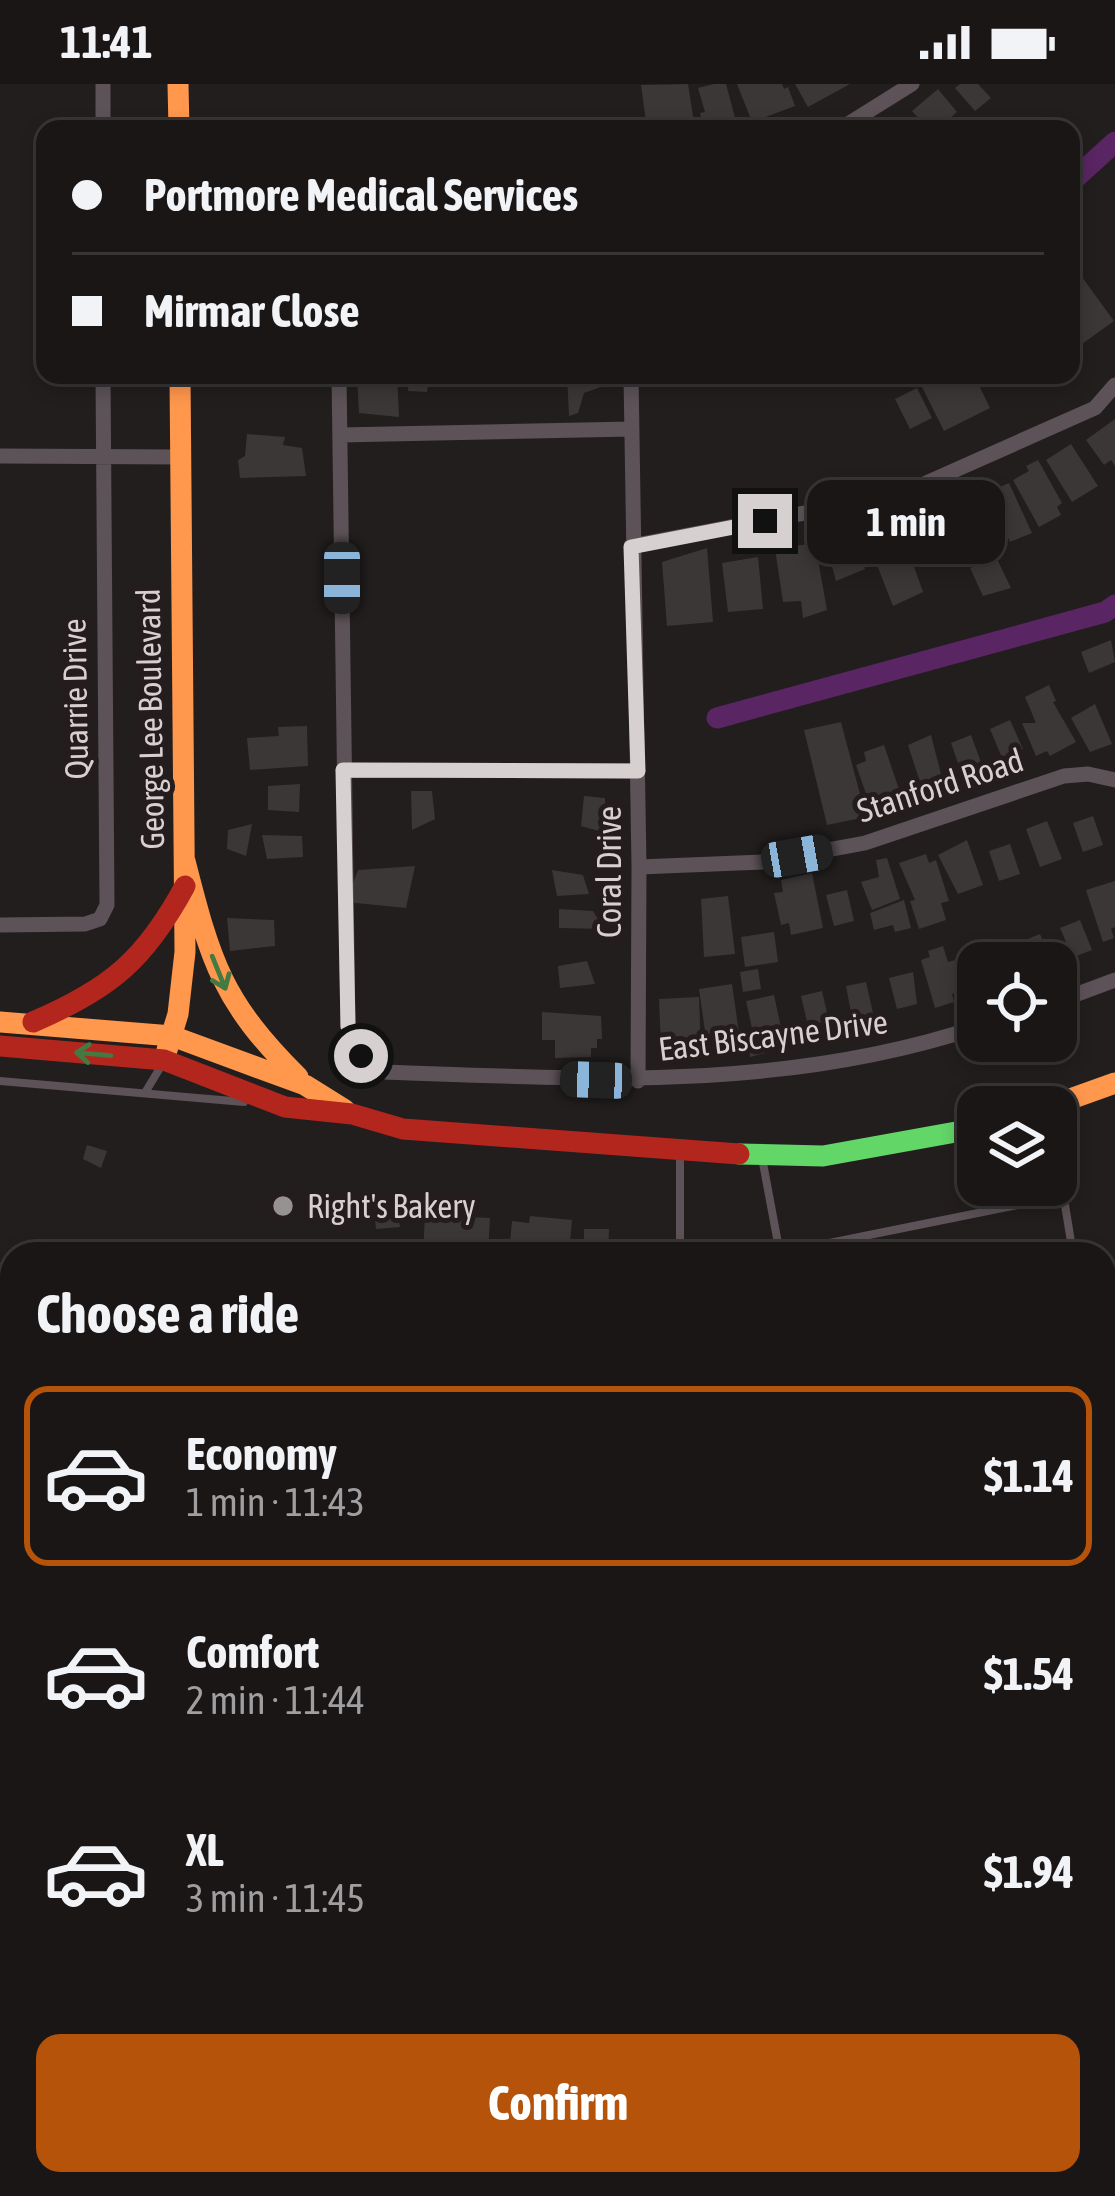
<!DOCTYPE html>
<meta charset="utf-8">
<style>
:root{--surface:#1a1616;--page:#231f1f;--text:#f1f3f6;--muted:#9f9fa1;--line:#383535;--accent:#b45309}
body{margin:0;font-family:"Asap Condensed",sans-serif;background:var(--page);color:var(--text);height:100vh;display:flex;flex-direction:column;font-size:45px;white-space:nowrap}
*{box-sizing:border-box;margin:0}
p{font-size:39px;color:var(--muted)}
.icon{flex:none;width:66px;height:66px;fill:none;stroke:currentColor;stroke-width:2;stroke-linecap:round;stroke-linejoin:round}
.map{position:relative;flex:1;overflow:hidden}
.panel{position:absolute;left:0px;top:1158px;width:1116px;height:954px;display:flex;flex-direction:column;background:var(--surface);border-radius:36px 36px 0 0;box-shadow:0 6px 18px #0003,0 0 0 3px var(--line)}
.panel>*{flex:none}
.top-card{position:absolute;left:36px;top:36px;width:1044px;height:264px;border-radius:24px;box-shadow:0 6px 18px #0003,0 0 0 3px var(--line);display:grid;align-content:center;height:264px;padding:0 36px;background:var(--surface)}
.buttons{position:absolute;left:957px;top:858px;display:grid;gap:24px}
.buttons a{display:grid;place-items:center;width:120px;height:120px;border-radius:24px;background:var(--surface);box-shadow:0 6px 18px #0003,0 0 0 3px var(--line);font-size:60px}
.end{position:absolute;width:54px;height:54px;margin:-27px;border:15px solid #d6d0d1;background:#111;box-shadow:0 0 0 6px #111}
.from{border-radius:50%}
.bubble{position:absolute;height:84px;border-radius:24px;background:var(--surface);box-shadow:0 6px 18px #0003,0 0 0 3px var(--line);font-size:39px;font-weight:700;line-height:84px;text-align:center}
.car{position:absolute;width:36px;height:72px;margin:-36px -18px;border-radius:15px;box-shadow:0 0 9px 3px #0007;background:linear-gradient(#222 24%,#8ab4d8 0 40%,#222 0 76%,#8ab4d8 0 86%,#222 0)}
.top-card b{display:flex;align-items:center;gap:42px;height:114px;font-size:45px}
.top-card b+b{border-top:3px solid var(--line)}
.top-card i{width:30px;height:30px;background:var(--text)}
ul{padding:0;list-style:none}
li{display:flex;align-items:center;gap:36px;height:180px;margin:0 24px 18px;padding:0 12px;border:6px solid transparent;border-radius:24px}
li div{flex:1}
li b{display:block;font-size:45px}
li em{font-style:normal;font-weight:700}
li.active{border-color:var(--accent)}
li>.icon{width:108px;height:108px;stroke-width:1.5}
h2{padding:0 36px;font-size:54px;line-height:144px}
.button{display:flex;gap:24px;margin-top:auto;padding:24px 36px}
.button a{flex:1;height:138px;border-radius:24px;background:var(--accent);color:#fff;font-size:48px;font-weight:700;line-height:138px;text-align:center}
.status{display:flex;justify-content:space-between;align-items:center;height:84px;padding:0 60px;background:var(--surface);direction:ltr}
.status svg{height:33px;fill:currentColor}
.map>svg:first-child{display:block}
.forest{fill:#622e08}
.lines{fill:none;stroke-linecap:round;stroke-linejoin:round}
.canal{stroke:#592563;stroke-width:21}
.building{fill:#3b3737}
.lane{stroke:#5c5257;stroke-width:8}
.street{stroke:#5c5257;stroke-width:15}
.fast{stroke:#63d668;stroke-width:21}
.slow{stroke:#ff974d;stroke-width:21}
.jam{stroke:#b3261e;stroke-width:21}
.oneway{stroke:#447942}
.route{stroke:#d6d0d1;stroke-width:15}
.poi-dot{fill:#979292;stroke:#241c1d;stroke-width:4.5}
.labels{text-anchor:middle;stroke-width:10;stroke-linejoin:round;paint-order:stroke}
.street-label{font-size:33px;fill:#d6d0d1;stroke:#241c1d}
.poi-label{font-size:33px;fill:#d6d0d1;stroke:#241c1d;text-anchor:start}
</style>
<div class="status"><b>11:41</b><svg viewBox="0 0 49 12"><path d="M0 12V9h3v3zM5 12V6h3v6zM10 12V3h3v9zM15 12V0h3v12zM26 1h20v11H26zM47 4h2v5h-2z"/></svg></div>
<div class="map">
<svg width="1115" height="2112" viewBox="0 0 1115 2112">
<rect width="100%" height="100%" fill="#221e1e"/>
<!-- forest -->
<path class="forest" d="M1115,1413v699h-1115v-271l12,-6v265h1092v-685z"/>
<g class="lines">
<!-- canal -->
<path class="canal" d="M1071,98l44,-40
M717,634l388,-106 10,-7"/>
</g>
<!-- building -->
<path class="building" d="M688,0l7,45h-48l-6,-44z
M714,0h12l11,41 -33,4 -4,-16 5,-1 -7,-24z
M737,0h45l2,5 4,-2 7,19 -43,16z
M795,0h55l-42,23z
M960,0h18l13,14 -16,13 -20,-23z
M938,5l19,23 -8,7 8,10h-29l-16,-18z
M1071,178l43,59 -39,28 -4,-5z
M357,291h40l2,42 -40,-4z
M409,291h20l-2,17 -19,-1z
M567,291h33l1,12 -17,6 -6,20 -9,3z
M940,291h34l16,33 -46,23 -23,-46z
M917,304l15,30 -22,11 -15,-30z
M1115,335v47l-4,-6 -7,5 -18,-25z
M247,350l38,3 -2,8 19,3 4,28 -66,2 -2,-18 7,-4z
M1071,360l27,42 -26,16 -26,-42z
M1038,376l24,43 -5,4 4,8 -22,12 -26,-47 16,-9 -3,-5z
M1009,399l23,50 -22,9 -9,-20 -9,4 -13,-29z
M970,401l25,60 -27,11 -25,-60z
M894,426l29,82 -30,14 -34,-87z
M855,448l10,37 -29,12 -12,-44z
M815,459l12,67 -24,8 -2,-17 -18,1 -8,-53z
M707,464l6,74 -46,4 -5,-64z
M758,473l5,52 -35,3 -6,-49z
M997,475l14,29 -28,8 -13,-28z
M1111,556l4,22 -26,11 -8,-21z
M1049,601l7,16 -3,1 23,40 -26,14 -3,-5 -11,5 -14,-33h14l-11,-26z
M1095,620l17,40 -22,8 -19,-34z
M1010,636l13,29 -21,9 -12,-29z
M841,638l25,95 -39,8 -23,-95z
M307,642l1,40 -58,4 -3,-32 32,-2 -1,-9z
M931,651l11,43 -21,7 -13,-40z
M971,651l11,30 -21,7 -10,-29z
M884,661l19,56 -30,13 -17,-49 10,-4 -2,-9z
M300,700l-1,28 -31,-2v-24z
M411,707h21l3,28 -23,11z
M584,712l21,2 1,35 -25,-7z
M1093,732l10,29 -20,7 -10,-29z
M1047,737l15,38 -22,8 -14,-38z
M252,740l-6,32 -19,-7 1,-19z
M262,751l40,1 1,21 -36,2z
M967,756l16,45 -25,9 -20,-39z
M1010,760l10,30 -21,7 -10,-30z
M926,770l3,9 7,-3 13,41 -8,2 5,17 -27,9 -9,-28 5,-1 -16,-37z
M887,774l13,41 -28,11 -11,-28 18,-5 -3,-17z
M415,782l-9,42 -60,-6 12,-32z
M552,786l31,5 6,19 -32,2z
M812,789l11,55 -32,7 -2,-12 -8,2 -7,-32 9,-1 -2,-12z
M1115,797v46l-4,2 3,9 -11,4 -17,-52z
M847,806l7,31 -20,5 -8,-31z
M728,812l7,58 -31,3 -3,-58z
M904,816l7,28 -16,4 -2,-7 -19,5 -4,-17z
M559,825l34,2 11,18 -45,-1z
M227,834l47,2 1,26 -45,5z
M1080,836l12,30 -28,11 -6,-16 8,-3 -6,-14z
M774,848l4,30 -33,5 -4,-30z
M1040,850l5,12 6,-3 8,18 -29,2 -9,-21z
M943,862l5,16 14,-4 5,16 -10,3 4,14 -9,3 2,8 -19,6 -14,-48 9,-3 -2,-6z
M996,865l5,14h-24l-2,-6z
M587,877l8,23 -35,4 -2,-22z
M758,885l3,20 -18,3 -3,-20z
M913,888l4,32 -20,5 -8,-31z
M866,898l7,31 -21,5 -6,-32z
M732,900l7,49 -33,5 -7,-49z
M822,907l7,30 -21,5 -7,-30z
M774,911l9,42 -21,4 3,12 -15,4 -2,-13 7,-2 -9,-41z
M699,913l2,56 -23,1 -1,-7 -16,1 -2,-49z
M542,928l59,4 1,23h-5v9h-6v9l-36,1v-18h-13z
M87,1061l20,6 -6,17 -18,-9z
M398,1125l2,18 -24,2 -2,-18z
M425,1131l65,3 -2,36h-65z
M530,1132l42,4 -3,34h-60l3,-33 17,2z
M584,1145h25l-1,25h-24z
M1036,1159l2,11h-44l-1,-2z
M406,1161v9h-37v-8z"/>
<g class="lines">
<!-- lane -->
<path class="lane" d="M0,997l244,21
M146,1007l17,-28
M763,1079l17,91
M780,1169l272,-55 13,7 8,49
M680,1170v-102"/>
<!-- street -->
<path class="street" d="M103,45v-45
M840,45l72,-45
M339,291l9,651c4,22 15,39 36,46 205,7 395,20 594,-45
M631,291l8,492 -1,214
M340,351l292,-6
M0,372l180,1
M631,462l268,-51 196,-87 20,-23
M343,686l295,1
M639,783l124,-5 102,-19 199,-67 24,-2 27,6
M0,841l85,-1 15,-5 7,-14 -4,-530
M1056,918l59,-22"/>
<!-- fast -->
<path class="fast" d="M739,1070l84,2 155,-28"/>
<!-- slow -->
<path class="slow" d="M178,0l1,45
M185,777c26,102 37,140 113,216
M0,938l172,14 133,49 40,25
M167,966l11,-36 7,-62 -5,-577
M1048,1023l67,-24"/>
<!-- jam -->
<path class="jam" d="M33,938c77,-33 112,-62 152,-136
M0,962l164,14 121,47 67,7 51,15 336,25"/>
</g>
<!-- one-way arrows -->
<defs><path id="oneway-shaft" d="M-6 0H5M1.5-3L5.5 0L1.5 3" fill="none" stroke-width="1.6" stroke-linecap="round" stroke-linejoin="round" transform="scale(3)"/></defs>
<g class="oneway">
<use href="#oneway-shaft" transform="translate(219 889) rotate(68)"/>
<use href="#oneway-shaft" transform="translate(93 970) rotate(-175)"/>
</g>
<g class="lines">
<!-- route -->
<path class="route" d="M361,972l-10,-13 -3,-17 -5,-256 295,1 -7,-224 134,-26"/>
</g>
<!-- markers -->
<circle class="poi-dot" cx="283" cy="1122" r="12"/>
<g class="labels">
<!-- street labels -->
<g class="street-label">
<text transform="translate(75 615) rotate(-91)" y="12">Quarrie Drive</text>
<text transform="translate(150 635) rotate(-91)" y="12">George Lee Boulevard</text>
<text transform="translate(940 701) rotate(-18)" y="12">Stanford Road</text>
<text transform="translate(609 788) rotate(-90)" y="12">Coral Drive</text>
<text transform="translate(773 951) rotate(-7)" y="12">East Biscayne Drive</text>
</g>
<!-- poi labels -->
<g class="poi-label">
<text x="307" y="1134">Right's Bakery</text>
</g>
</g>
</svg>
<div class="buttons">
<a><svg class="icon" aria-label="locate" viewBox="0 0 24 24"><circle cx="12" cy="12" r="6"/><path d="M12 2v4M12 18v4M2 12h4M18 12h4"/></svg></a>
<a><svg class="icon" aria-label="layers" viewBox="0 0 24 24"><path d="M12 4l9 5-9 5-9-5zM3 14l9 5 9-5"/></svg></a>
</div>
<i class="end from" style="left:361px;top:972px"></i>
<i class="end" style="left:765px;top:437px"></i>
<div class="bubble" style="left:807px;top:396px;width:198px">1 min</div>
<i class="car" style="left:342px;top:494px;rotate:180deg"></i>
<i class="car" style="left:797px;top:772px;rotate:80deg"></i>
<i class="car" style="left:596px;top:996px;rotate:272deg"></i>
<div class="top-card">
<b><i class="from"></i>Portmore Medical Services</b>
<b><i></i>Mirmar Close</b>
</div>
<section class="panel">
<h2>Choose a ride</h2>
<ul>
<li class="active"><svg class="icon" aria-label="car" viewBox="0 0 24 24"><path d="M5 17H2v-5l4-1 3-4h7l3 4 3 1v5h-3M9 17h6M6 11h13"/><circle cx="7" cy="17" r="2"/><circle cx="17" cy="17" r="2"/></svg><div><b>Economy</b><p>1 min · 11:43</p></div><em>$1.14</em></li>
<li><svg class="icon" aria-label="car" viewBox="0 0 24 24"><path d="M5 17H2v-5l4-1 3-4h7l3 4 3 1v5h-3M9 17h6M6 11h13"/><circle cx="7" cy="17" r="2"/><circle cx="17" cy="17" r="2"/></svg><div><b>Comfort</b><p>2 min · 11:44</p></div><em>$1.54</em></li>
<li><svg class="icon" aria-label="car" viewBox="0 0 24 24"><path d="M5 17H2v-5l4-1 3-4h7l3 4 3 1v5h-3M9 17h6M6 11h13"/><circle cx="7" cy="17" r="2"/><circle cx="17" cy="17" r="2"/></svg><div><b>XL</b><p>3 min · 11:45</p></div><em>$1.94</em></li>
</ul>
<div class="button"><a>Confirm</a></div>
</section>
</div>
